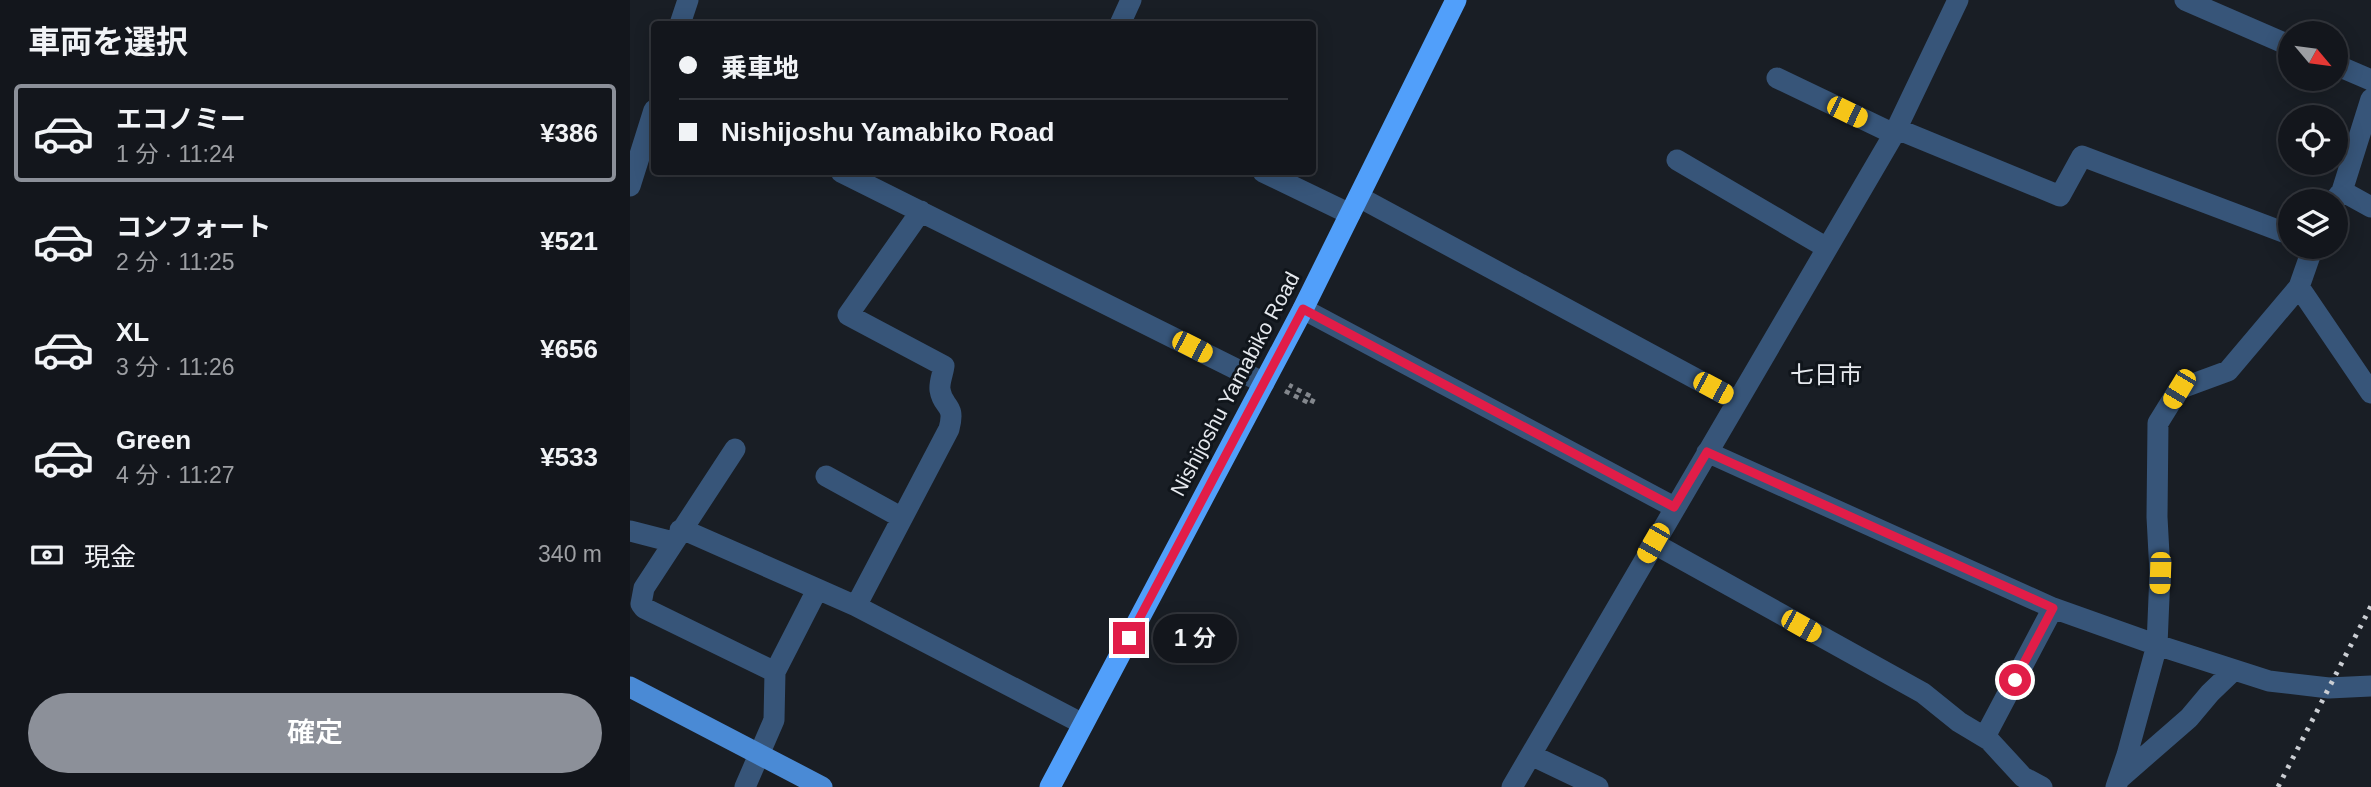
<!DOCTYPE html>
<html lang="ja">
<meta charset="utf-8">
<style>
:root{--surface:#13161c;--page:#202329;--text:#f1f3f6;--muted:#9d9fa3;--line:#32353b;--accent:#8c9099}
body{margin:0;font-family:Helvetica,"Noto Sans JP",sans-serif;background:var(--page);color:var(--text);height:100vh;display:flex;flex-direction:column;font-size:26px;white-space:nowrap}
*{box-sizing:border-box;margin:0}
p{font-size:23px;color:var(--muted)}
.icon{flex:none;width:38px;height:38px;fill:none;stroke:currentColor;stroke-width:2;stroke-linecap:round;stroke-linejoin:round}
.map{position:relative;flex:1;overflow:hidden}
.sheet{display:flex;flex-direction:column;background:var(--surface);width:630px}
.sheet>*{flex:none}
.top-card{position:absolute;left:21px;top:21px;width:665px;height:154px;border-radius:7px;box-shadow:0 4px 18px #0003,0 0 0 2px var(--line);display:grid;align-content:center;height:154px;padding:0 28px;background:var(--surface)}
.needle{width:46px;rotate:119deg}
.tools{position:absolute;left:1648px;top:21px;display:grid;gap:14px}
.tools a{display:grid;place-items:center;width:70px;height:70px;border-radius:50%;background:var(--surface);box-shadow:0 4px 18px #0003,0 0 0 2px var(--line);font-size:35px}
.end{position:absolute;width:32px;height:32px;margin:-16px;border:9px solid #e11d48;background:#fff;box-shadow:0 0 0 4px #fff}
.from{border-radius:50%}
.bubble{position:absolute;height:49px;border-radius:24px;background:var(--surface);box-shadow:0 4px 18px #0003,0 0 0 2px var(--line);font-size:23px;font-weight:600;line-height:49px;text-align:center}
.car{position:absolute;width:21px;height:42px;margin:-21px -10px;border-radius:9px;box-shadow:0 0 5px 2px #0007;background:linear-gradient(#f5c518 24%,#345 0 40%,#f5c518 0 76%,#345 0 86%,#f5c518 0)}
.top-card b{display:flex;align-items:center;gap:24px;height:66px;font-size:26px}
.top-card b+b{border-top:2px solid var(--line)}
.top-card i{width:18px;height:18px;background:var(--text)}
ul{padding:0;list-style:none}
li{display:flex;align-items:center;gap:21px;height:98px;margin:0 14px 10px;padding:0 14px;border:4px solid transparent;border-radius:7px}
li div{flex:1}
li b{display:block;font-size:26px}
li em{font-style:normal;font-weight:600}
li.current{border-color:var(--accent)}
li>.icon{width:63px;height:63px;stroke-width:1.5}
h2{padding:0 28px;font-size:32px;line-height:84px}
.pay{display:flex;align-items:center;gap:18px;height:77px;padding:0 28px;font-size:26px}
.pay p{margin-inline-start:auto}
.button{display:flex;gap:14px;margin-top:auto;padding:14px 28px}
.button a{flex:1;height:80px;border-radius:42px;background:var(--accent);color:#fff;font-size:28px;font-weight:600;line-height:80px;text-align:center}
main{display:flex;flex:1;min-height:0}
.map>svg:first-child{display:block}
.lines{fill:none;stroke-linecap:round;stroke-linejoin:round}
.path{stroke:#83878d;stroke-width:4.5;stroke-dasharray:5 5;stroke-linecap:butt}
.minor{stroke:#375579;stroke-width:21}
.major{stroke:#4a8ad5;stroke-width:21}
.highway{stroke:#519ffa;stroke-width:21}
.rail{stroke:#cbced3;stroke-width:5;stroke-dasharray:3.5 7;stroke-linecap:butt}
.route{stroke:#e11d48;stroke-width:9}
.labels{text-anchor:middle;stroke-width:6;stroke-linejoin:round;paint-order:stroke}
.street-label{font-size:21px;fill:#e6e9ee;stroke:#10151b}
.quarter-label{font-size:24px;fill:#e6e9ee;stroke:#10151b}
</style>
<main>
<section class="sheet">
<h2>車両を選択</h2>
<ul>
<li class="current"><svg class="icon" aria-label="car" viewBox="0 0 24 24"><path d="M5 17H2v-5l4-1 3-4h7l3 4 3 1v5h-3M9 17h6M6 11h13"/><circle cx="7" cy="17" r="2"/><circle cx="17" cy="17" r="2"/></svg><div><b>エコノミー</b><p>1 分 · 11:24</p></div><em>¥386</em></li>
<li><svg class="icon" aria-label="car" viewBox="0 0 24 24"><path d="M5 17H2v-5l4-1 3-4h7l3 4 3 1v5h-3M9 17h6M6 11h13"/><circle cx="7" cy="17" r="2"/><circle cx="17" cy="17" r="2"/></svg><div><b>コンフォート</b><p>2 分 · 11:25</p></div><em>¥521</em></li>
<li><svg class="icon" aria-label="car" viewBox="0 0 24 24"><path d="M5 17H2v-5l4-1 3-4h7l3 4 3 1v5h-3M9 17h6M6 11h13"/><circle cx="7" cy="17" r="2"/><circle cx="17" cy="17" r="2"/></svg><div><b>XL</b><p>3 分 · 11:26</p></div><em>¥656</em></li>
<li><svg class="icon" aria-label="car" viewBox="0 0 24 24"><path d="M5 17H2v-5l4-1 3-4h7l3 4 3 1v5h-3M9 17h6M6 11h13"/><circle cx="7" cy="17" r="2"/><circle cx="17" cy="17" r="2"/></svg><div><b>Green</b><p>4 分 · 11:27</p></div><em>¥533</em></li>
</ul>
<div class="pay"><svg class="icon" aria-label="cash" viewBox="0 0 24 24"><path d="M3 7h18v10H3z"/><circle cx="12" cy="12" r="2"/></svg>現金<p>340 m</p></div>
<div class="button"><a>確定</a></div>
</section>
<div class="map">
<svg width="1741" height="787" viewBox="0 0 1741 787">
<rect width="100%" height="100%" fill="#191e25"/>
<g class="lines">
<!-- path -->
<path class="path" d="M655,391l26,13 3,-6 -25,-13"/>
<!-- minor -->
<path class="minor" d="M1555,0l106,46
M50,24l8,-24
M490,24l11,-24
M1706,65l35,15
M1147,78l117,56
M1267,129l163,67 22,-40 209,79
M1047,160l150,88
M211,172l423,211
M633,172l87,42
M0,186l24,-76
M1712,191l29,16
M729,197l378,204
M1704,201l8,-10 29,-92
M1669,287l72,106
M673,309l371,198
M105,449l-91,139 -3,16 3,4 131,64
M1077,452l346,156 104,37 112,36 60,7 42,-2
M196,476l69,38 7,1
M50,530h4l172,76 227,118
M0,531l43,11
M1023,543l270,150 36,29 30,18 34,37 19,10
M226,606l93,-177c7,-26 -6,-20 -9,-39 -1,-8 3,-16 4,-24l-96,-51 73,-104
M1359,729l64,-121
M901,755l67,32
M1489,779l70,-61 21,-25 24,-23
M115,787l29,-67 1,-48 42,-82
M882,787l382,-653 64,-134
M1486,787l11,-32 30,-110 3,-72 -3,-56 1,-94 21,-34 49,-18 71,-84 14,-40"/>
<!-- major -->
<path class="major" d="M0,687l192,100"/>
<!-- highway -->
<path class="highway" d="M420,787l253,-478 153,-309"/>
<!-- rail -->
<path class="rail" d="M1648,787l93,-181"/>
</g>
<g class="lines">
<!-- route -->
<path class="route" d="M499,638l174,-329 371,198 33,-55 346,156 -38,72"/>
</g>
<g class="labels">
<!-- street labels -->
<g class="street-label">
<text transform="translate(605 384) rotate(-62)" y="7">Nishijoshu Yamabiko Road</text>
</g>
<!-- quarter labels -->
<g class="quarter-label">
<text x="1196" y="383">七日市</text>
</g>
</g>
</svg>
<div class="tools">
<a><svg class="needle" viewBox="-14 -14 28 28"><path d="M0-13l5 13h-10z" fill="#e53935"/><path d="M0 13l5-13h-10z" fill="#9d9fa3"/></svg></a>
<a><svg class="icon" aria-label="locate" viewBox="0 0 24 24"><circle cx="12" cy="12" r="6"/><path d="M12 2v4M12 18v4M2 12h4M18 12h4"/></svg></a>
<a><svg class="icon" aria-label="layers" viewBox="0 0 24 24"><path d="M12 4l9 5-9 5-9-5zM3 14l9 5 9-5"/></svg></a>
</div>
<i class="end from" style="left:1385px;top:680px"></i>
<i class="end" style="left:499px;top:638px"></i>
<div class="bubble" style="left:523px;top:614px;width:84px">1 分</div>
<i class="car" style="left:1217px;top:112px;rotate:116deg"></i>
<i class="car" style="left:562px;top:347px;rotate:117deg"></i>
<i class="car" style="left:1083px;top:388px;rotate:118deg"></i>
<i class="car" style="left:1549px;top:389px;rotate:211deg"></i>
<i class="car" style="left:1023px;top:543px;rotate:210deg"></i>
<i class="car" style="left:1530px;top:573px;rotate:182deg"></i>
<i class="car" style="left:1171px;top:626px;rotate:119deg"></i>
<div class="top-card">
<b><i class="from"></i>乗車地</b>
<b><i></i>Nishijoshu Yamabiko Road</b>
</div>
</div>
</main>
